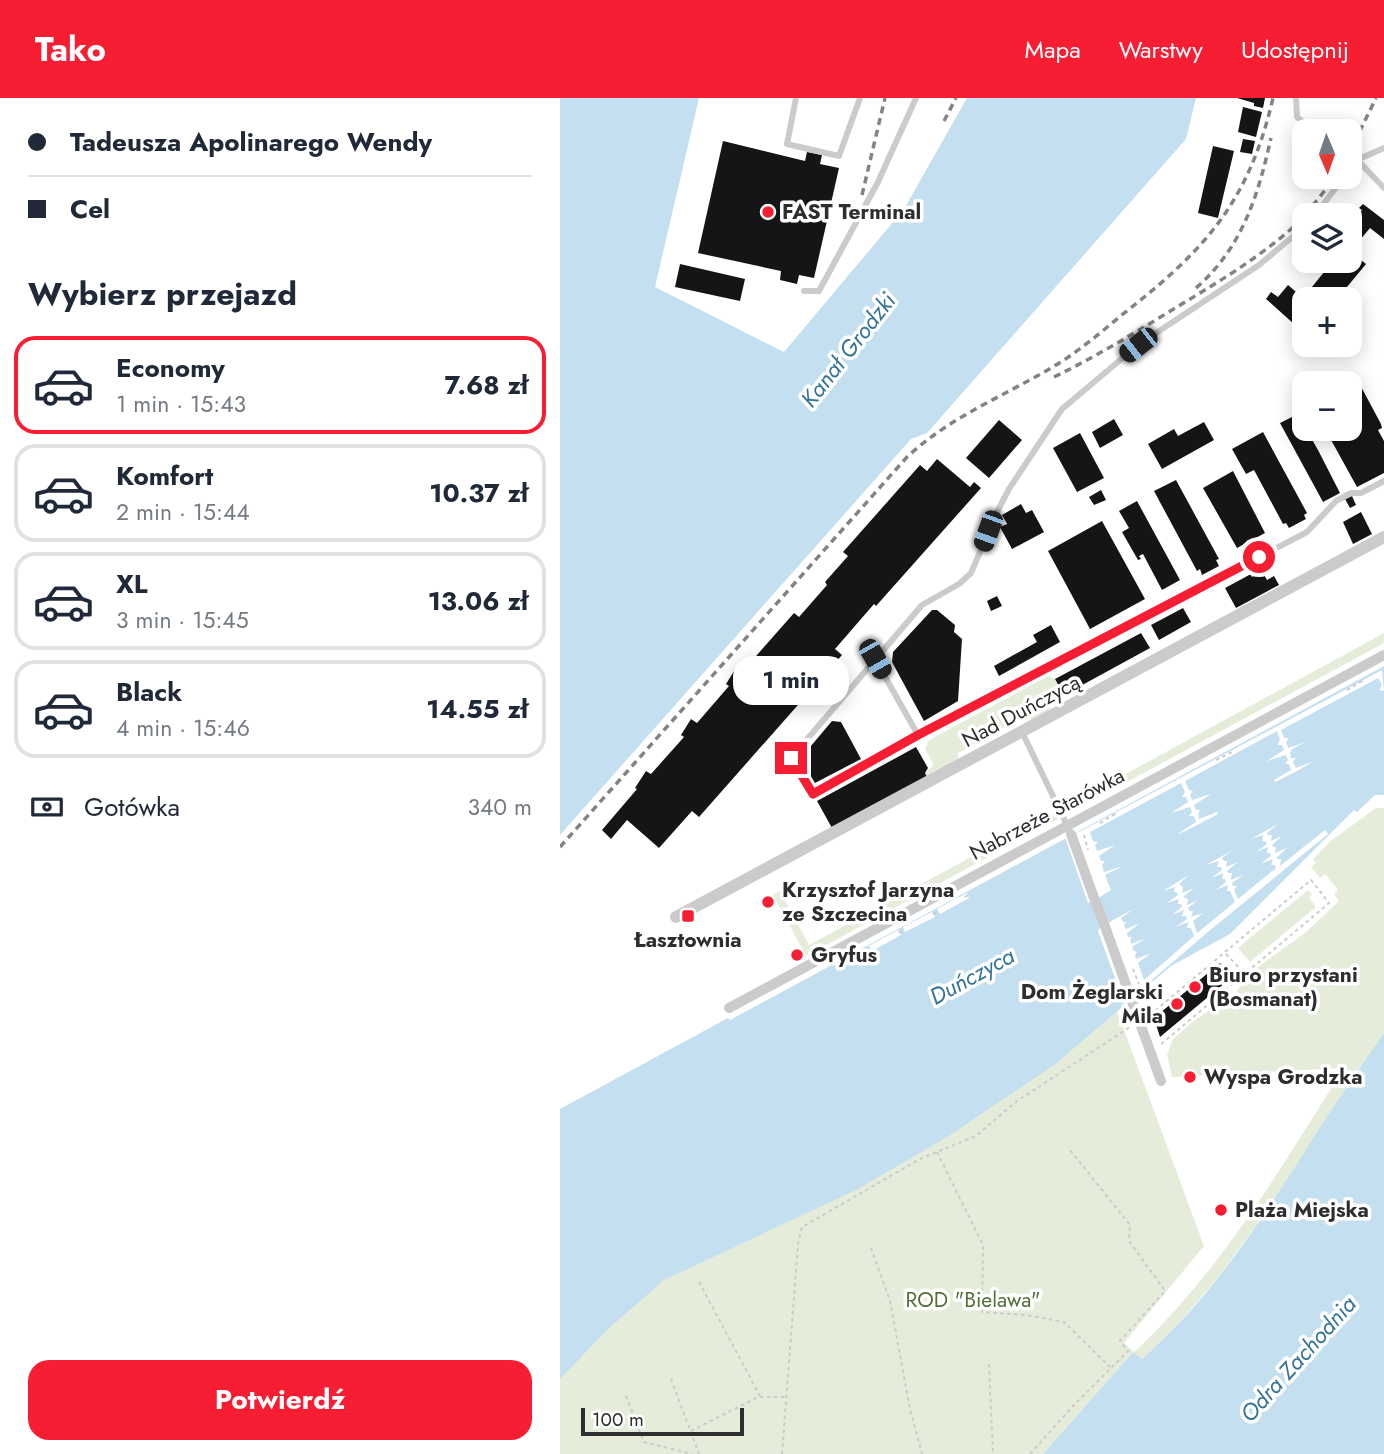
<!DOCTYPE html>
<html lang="pl">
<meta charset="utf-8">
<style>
:root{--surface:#fff;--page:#f2f2f3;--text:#1f2937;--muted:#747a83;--line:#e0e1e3;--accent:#f71e34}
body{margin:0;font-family:Jost,sans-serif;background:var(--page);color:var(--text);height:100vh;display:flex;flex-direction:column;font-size:26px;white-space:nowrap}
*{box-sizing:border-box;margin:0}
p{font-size:23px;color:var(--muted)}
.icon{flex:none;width:38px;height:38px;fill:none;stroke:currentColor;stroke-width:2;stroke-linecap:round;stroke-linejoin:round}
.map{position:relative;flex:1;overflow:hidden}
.side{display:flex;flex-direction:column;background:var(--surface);width:560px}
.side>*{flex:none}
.banner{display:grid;align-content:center;height:154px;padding:0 28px;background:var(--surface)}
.needle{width:46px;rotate:178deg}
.fabs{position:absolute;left:732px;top:21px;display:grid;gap:14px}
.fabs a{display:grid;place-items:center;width:70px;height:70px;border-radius:14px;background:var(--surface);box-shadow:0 4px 18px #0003;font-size:35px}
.scale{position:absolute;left:21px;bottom:18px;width:163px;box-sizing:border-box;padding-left:7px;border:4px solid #2e2e2e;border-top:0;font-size:19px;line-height:24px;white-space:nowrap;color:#2e2e2e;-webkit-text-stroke:5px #fff;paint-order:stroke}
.end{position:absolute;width:32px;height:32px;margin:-16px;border:9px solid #f71e34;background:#fff;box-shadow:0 0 0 4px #fff}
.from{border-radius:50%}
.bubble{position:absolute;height:49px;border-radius:21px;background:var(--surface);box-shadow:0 4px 18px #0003;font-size:23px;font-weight:700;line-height:49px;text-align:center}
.car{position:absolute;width:21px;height:42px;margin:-21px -10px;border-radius:9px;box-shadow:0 0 5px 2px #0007;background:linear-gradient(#222 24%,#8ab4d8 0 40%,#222 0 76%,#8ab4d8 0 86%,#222 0)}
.banner b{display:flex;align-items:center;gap:24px;height:66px;font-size:26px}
.banner b+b{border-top:2px solid var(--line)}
.banner i{width:18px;height:18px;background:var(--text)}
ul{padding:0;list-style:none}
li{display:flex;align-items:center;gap:21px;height:98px;margin:0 14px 10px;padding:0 14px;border:4px solid var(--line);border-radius:21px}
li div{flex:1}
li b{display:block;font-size:26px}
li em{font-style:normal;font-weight:700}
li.selected{border-color:var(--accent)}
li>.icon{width:63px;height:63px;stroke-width:1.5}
h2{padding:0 28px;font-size:32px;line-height:84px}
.pay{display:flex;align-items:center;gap:18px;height:77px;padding:0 28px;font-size:26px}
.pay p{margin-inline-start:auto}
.button{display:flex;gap:14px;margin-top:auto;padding:14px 28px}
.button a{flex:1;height:80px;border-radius:21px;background:var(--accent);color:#fff;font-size:28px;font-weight:700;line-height:80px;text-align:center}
header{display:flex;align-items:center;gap:42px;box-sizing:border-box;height:98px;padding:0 35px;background:var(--accent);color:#fff}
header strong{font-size:33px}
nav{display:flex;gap:38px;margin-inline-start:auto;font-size:24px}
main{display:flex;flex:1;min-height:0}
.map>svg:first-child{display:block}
.green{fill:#e5edda}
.water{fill:#c4dfef}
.pier{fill:#fff}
.building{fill:#151515}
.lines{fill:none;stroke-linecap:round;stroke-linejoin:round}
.path{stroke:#cbcbcb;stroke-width:2;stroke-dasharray:3.5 3.5;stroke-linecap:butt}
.service{stroke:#cbcbcb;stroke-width:6}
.pedestrian{stroke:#cbcbcb;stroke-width:10}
.minor{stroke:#cbcbcb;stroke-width:12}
.rail{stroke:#838383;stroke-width:3.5;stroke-dasharray:7 5;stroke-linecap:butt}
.pedestrian-bridge{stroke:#cbcbcb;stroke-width:10}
.route{stroke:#f71e34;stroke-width:9}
.poi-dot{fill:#f71e34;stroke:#fff;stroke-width:2.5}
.labels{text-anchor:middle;stroke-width:7;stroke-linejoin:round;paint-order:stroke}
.poi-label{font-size:21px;font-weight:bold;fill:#2e2e2e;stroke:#fff;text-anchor:start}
.street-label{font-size:21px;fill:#2e2e2e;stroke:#fff}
.park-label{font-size:21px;fill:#526e37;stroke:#fff}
.water-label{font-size:23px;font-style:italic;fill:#347498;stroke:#fff}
</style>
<header>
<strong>Tako</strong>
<nav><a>Mapa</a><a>Warstwy</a><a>Udostępnij</a></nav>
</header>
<main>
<section class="side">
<div class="banner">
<b><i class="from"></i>Tadeusza Apolinarego Wendy</b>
<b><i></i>Cel</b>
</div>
<h2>Wybierz przejazd</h2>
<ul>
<li class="selected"><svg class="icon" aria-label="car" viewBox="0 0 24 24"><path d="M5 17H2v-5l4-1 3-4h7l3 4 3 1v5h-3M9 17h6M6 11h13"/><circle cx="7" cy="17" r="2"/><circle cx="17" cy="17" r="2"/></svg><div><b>Economy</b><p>1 min · 15:43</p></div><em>7.68 zł</em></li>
<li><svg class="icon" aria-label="car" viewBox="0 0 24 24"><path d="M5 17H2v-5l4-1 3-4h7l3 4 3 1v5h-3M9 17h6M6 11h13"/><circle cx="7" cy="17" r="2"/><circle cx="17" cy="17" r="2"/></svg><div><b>Komfort</b><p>2 min · 15:44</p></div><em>10.37 zł</em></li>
<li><svg class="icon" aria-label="car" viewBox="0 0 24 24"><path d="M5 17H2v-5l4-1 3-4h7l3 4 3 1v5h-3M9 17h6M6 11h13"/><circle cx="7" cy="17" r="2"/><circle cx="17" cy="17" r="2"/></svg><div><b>XL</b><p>3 min · 15:45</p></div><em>13.06 zł</em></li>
<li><svg class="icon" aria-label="car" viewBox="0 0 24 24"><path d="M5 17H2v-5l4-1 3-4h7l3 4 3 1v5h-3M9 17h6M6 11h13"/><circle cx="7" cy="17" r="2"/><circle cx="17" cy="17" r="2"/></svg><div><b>Black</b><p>4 min · 15:46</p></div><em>14.55 zł</em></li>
</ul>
<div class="pay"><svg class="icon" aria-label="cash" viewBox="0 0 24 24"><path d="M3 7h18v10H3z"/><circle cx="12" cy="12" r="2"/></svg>Gotówka<p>340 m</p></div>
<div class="button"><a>Potwierdź</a></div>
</section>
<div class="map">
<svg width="824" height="1356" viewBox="0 0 824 1356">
<rect width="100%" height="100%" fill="#fff"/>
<!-- green -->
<path class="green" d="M824,535v10l-316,171 -3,-7z
M488,578l7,3 9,16 -15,9 2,5 -20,11 -3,-5 -70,38v6l-31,18 -2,-4 9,-8 -9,-16 4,-9z
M816,710h8v225l-111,169 -54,74 -52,61 -25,22 -9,-7 -90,102h-483v-75l74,-89 467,-265 16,-14 87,235 -80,97 10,9c87,-80 147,-185 210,-284l-172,9 -5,-22 6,-16 19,-17 41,-27 25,-28 47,-34 34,-32 -5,-7 4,-4 -13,-16 -5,4 -9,-11 5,-4 -3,-4 19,-19z
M494,714l4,7 -252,137 -33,-61 7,-4 29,54z
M748,792l4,4 -3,3 7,10 -66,55 -12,-14z"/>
<!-- water -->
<path class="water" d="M0,0h139l-44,189 129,65 120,-143 63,-111h229l-10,41 -259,294 -16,6 -351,396z
M824,568v129h-9l-18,17 -3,-2 -124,124 -59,32 -117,99 -105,71 -93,54 -192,90 -58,51 -46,48v-270l168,-91 2,2z
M824,935v421h-341l90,-102 9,7c74,-65 127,-151 179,-233 20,-31 42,-62 63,-93z"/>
<!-- pier -->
<path class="pier" d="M822,572l2,21 -5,-1 3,-5 -4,-7 -97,52 3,8h5l-3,4 2,6 18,-6 -14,7 -2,4 1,5h5l-3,4 3,6 18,-7 -17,10 -22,11 -1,-2 17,-10 -2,-6h-4l3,-4 -2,-5 -19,6 17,-11 -2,-5h-5l3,-5 -3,-9 -92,50 4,9 4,1 -3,4 2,5 19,-6 -17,11 2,5h4l-2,4 1,5 18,-7 1,2 -17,9 -22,11v-1l17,-11 -2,-6h-5l3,-4 -2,-5 -19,6 17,-11 -2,-5h-4l3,-5 -4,-9 -91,49 3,9 5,1 -3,3 2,6 18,-6 -16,11 2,5h4l-3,4 2,7 19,-6 -18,9 6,15 -13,8 10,25 27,-15 -14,10 2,4h3l-2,3 2,4 14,-6 -13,10 1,4h4l-2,3 1,4 15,-6 -14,9 2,4 3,1 -2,3 1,4 15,-6 -13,10 6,17 50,-44 -3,-8h-4l1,-6 -12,5 11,-8 -1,-3h-4l2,-6 -12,5 10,-8 -1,-3h-3l1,-5 -12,4 11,-8 -1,-3h-3l1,-5 -12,4 26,-16 -10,9 4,3 -1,6 12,-5 -11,9 5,2 -1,6 11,-5 -10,8 1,3h4l-2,6 12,-4 -10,8 4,12 38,-31 -5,-11h-3l1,-6 -12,5 10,-8 -1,-3h-3l1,-6 -12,5 11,-8 -1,-3h-4l2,-6 -13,4 27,-15 -11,8 2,3h3l-1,6 12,-5 -11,9 1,2h4l-1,7 12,-5 -11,8 1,3h4l-3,4 4,9 38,-31 -1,-3h-4l2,-6 -13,5 11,-8 -1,-3h-3l1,-6 -12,5 11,-8 -2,-3h-3l1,-6 -12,4 27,-15 -11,9 1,2h4l-1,6 11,-5 -10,9 1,2h3l-1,6 12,-5 -10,9v2h4l-1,7 45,-36 3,4 -119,97 -69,59 1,3 -16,13 -27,-75 3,-5 -10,-25 -3,2 -23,-66 16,-6z
M407,795l2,5 -29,16 -3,-5z
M372,814l3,5 -30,15 -2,-5z
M338,832l3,5 -29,16 -3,-5z
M304,851l2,5 -29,15 -2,-5z"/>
<!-- building -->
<path class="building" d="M677,0h28l-2,10 -9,-2v-3z
M683,9l19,5 -6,25 -18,-5z
M683,41l12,2 -3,13 -12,-2z
M163,43l82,20 2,-9 15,3 -2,9 19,4 -25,110 -15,-3 -2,9 -17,-4 1,-9 -83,-18z
M653,48l21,5 -16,67 -20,-5z
M803,106l21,16v19l-14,-11 -16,19 -5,-4v-17l13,-16 -3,-2z
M794,156l12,10 -29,35h-33v34l-38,-34 5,-7 7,5 10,-12 15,13 30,-37h16v-4z
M120,166l65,15 -5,22 -65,-14z
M798,283l23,43 1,4 -4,2 6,11v32l-27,14 -32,-58h24v-44z
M738,316l6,15h2l12,21 22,43 -17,9 -43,-79z
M554,321l9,16 -23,13 -8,-16z
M439,322l23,20 -33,38 -23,-20z
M644,324l10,18 -52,29 -14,-25 26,-15 4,7z
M703,334l44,81 -3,2 2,4 -17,9 -3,-5 -3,1 -29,-54 -8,4 -14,-25z
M520,335l24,45 -27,14 -24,-44z
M377,361l33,28 4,-5 7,6 -105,118 -2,-2 -39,45 7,6 -143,162 -7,-6 -33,37 -32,-28 -16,19 -9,-9 35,-41 -2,-1 11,-17 5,3 33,-37 -3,-2 10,-16 6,4 32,-37 -3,-2 10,-16 6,4 52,-59 5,4 28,-32 -2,-3 23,-26 -5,-4 77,-87 7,6z
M673,373l32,62 -28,15 -34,-60z
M616,382l43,79 -3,1 3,6 -17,9 -2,-6 -3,2 -43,-80z
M541,392l5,10 -12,5 -5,-8z
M792,398l4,9 -6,3 -5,-9z
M577,403l43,79 -18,10 -19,-36 -4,2 2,3 -3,1 -16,-28 7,-4 -10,-17z
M461,406l5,9 6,-3 12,22 -32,17 -12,-22 7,-3 -5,-9z
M801,414l11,22 -19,10 -10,-22z
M542,423l43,78 -55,30 -42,-78z
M702,473l5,9 7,-4 5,9 -43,23 -11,-20 26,-14 1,3z
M437,498l5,10 -11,5 -4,-10z
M623,510l8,14 -32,18 -8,-15z
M372,512h5l18,15 -1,7 8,7 -4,62 -34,20 -32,-59 1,-10z
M491,527l9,17 -61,34 -5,-10 43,-24 -4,-7z
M581,535l9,15 -86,47 -9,-16z
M272,623l9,1 20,37 -46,24 -11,-18 4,-5 -3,-7z
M356,649l12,21 -3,5 2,4 -95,51 -15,-27z
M660,865l12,14 -72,60 -6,-19z"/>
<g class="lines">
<!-- path -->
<path class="path" d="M787,592l15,-9 -1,-2
M656,662l16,-8 -1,-2
M540,725l15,-9 -1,-1
M524,737l4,15
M405,799l3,-2 -1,-3
M373,816l6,-3
M339,835l5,-3
M305,853l5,-3
M666,856l18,19
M573,871l6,15
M590,917l161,-135 18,23 -169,142
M377,1054l46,93 -1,67 44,3 38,7 46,45
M311,1150l19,53 20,108 12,45
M139,1184l61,114
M429,1266l4,90
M111,1281l28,75
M66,1298l18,46 48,12
M131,1333l67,-34h27
M222,1356l16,-210 4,-17 120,-69 54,-22 41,-35 113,-74
M470,1356l44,-49 54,-54 -8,-10 45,-50 -36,-50 1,-16 -60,-75"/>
<!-- service -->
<path class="service" d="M236,0l-9,46 52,12 21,-58
M736,0l1,19 17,14
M789,53l35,37
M789,73l10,-12 25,-11
M755,117l29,-38
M244,193h15l59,-109 38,-84
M315,561l43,76 -105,59 -22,-36 131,-153 37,-21 12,-11 26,-61 12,-23 53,-80 76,-64 121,-80 45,-38
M462,634l45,93
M358,637l389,-203 29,-31 15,-8h10l23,-12"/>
<!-- pedestrian -->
<path class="pedestrian" d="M533,797l14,37
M573,906l28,77
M169,910l655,-353"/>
<!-- minor -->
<path class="minor" d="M116,819l708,-380"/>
<!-- rail -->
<path class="rail" d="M384,23l12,-23
M789,55l27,-55
M302,97l23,-97
M745,117l31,-38
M636,190c46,-40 62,-92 75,-150
M494,279c41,-20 79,-43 118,-67 46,-28 93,-55 132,-93
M0,749l347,-390c43,-40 95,-60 144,-89 26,-15 49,-35 72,-54 82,-64 126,-112 150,-216"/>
<!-- pedestrian-bridge -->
<path class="pedestrian-bridge" d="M511,736l22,61
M547,834l26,72"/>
</g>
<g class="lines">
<!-- route -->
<path class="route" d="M231,660l22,36 105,-59 341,-178"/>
</g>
<!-- markers -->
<g class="poi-dot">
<circle cx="208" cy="114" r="7"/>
<circle cx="208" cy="804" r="7"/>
<rect x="121" y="811" width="14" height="14" rx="3.5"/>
<circle cx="237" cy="857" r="7"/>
<circle cx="635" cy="889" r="7"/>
<circle cx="617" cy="906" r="7"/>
<circle cx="630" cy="979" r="7"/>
<circle cx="661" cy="1112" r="7"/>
</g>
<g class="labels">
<!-- poi labels -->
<g class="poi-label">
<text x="222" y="121">FAST Terminal</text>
<text x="222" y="799">Krzysztof Jarzyna<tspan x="222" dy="24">ze Szczecina</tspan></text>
<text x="128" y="849" text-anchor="middle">Łasztownia</text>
<text x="251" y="864">Gryfus</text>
<text x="649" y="884">Biuro przystani<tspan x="649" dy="24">(Bosmanat)</tspan></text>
<text x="603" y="901" text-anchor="end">Dom Żeglarski<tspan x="603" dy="24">Mila</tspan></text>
<text x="644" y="986">Wyspa Grodzka</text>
<text x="675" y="1119">Plaża Miejska</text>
</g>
<!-- street labels -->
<g class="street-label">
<text transform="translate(461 613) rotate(-28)" y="7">Nad Duńczycą</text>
<text transform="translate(487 716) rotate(-28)" y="7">Nabrzeże Starówka</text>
</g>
<!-- park labels -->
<g class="park-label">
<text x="413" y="1209">ROD "Bielawa"</text>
</g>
<!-- water labels -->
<g class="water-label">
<text transform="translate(288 252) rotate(-52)" y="8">Kanał Grodzki</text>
<text transform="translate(412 878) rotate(-29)" y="8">Duńczyca</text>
<text transform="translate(738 1261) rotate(-48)" y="8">Odra Zachodnia</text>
</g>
</g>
</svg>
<div class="fabs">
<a><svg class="needle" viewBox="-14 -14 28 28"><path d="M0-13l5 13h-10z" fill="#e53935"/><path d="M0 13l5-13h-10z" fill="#747a83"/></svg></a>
<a><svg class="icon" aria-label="layers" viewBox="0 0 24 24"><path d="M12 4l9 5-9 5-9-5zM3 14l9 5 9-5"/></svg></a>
<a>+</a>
<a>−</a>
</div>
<div class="scale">100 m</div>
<i class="end from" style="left:699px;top:459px"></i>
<i class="end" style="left:231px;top:660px"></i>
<div class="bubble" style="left:173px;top:558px;width:116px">1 min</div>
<i class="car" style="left:578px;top:247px;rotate:232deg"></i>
<i class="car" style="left:428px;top:433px;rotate:200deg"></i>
<i class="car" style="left:315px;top:561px;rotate:150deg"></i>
</div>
</main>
